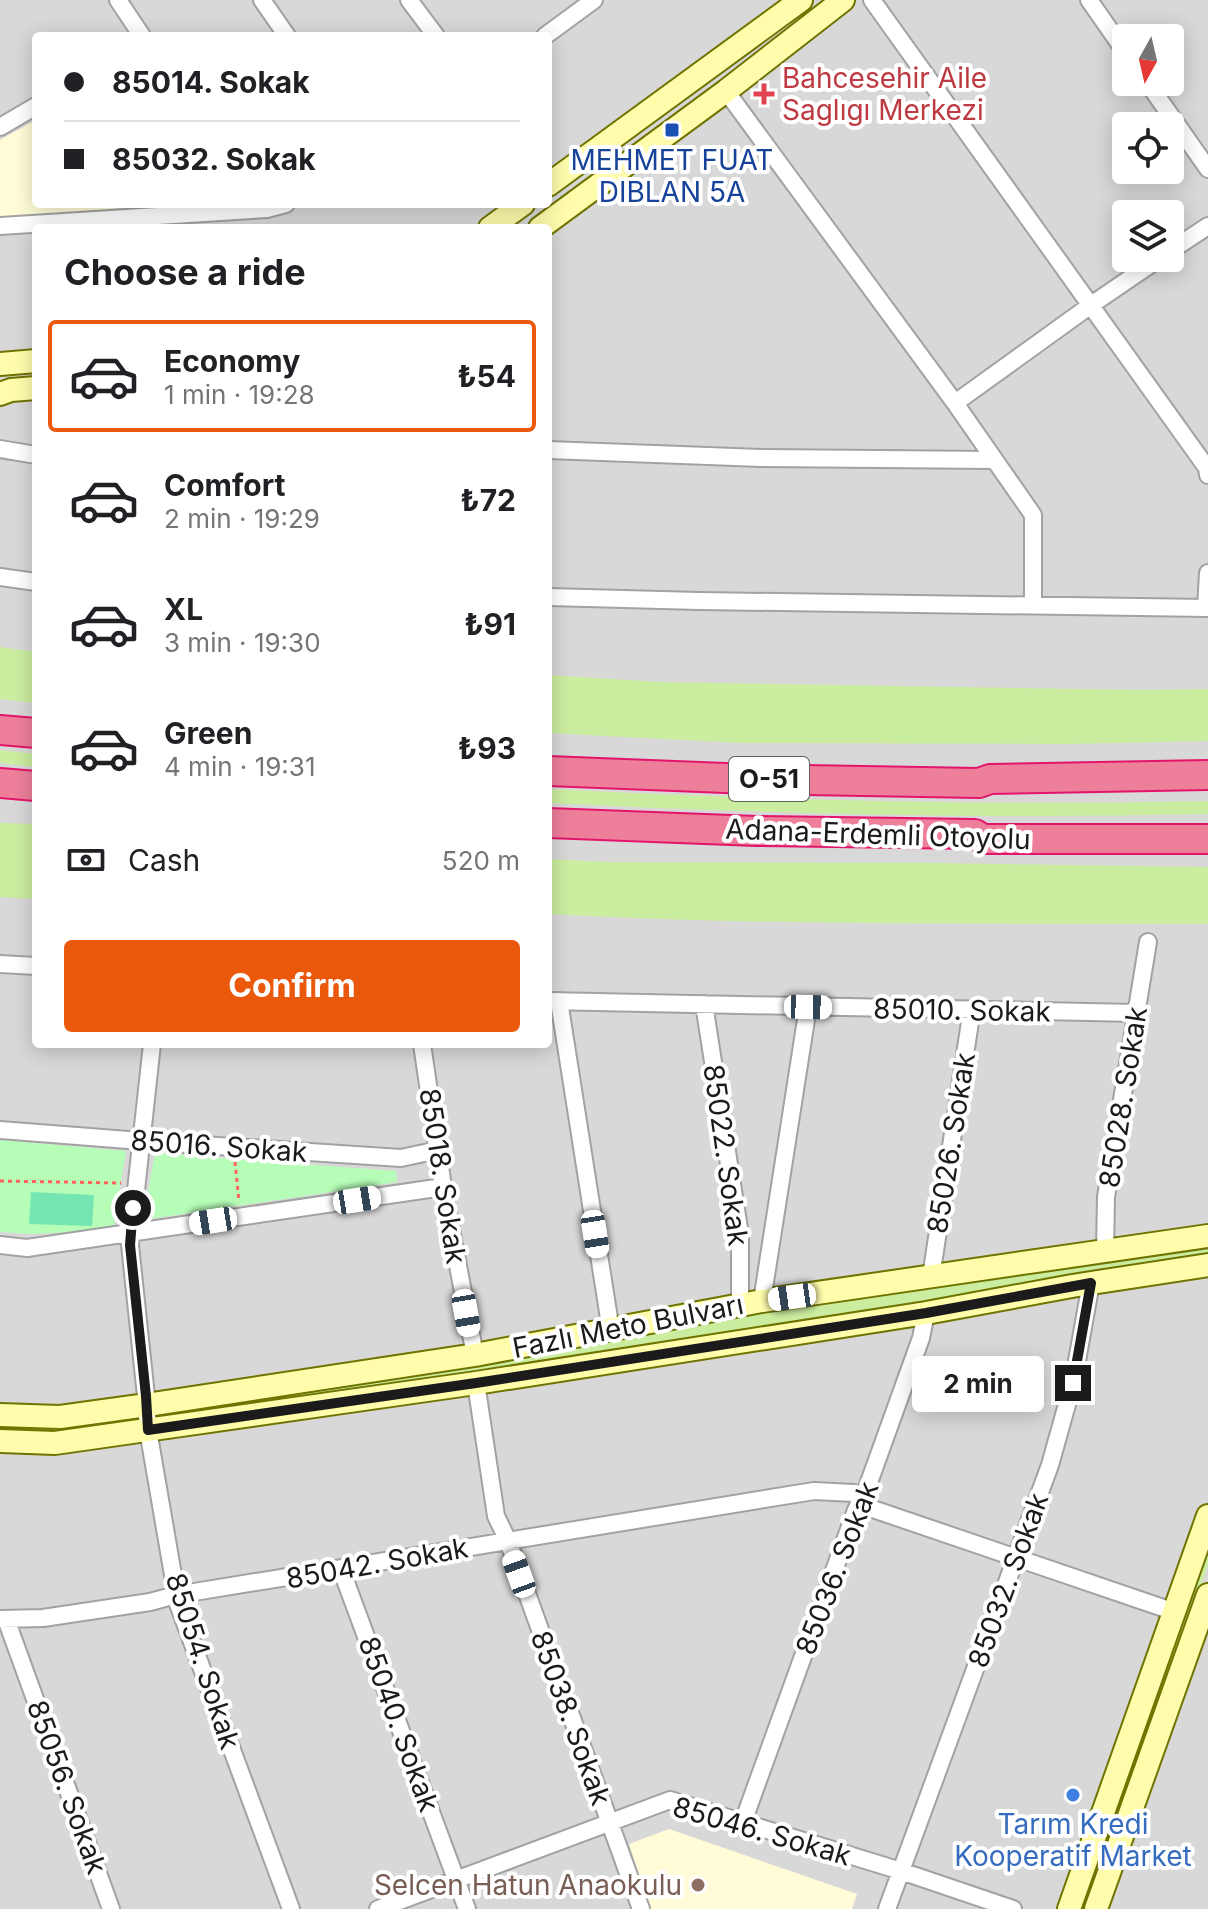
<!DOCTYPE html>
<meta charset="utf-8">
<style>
:root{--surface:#fff;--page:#f2f2f2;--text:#202124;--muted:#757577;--line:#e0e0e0;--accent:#ea580c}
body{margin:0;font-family:Inter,sans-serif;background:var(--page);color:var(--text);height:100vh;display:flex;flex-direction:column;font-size:30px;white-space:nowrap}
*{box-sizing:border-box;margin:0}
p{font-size:26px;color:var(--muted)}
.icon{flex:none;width:44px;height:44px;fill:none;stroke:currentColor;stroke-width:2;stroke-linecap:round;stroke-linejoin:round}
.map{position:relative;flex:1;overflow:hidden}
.panel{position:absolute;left:32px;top:224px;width:520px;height:824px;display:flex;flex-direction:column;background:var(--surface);border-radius:8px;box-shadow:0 4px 20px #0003}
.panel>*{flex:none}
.top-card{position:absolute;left:32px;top:32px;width:520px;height:176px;border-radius:8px;box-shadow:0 4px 20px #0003;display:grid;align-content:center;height:176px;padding:0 32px;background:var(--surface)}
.needle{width:52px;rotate:188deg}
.tools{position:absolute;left:1112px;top:24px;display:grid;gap:16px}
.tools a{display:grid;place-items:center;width:72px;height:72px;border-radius:8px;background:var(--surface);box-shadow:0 4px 20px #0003;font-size:40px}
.end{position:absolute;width:36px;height:36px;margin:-18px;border:10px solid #1b1b1b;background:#fff;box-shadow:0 0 0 4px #fff}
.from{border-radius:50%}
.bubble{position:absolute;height:56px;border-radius:8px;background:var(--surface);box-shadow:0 4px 20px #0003;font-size:26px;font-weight:700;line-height:56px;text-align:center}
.car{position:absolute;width:24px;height:48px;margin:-24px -12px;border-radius:10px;box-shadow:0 0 6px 2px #0007;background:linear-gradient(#fff 24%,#345 0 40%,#fff 0 76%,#345 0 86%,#fff 0)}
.top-card b{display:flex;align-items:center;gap:28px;height:76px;font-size:30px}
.top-card b+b{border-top:2px solid var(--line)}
.top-card i{width:20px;height:20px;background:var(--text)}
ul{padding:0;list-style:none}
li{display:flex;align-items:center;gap:24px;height:112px;margin:0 16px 12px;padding:0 16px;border:4px solid transparent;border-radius:8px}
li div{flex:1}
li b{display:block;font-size:30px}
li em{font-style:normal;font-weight:700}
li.current{border-color:var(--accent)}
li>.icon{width:72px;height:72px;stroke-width:1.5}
h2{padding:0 32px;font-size:36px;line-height:96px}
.pay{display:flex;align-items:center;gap:20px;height:88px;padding:0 32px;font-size:30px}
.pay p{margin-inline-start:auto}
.action{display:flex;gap:16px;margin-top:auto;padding:16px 32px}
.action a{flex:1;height:92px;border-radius:8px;background:var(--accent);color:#fff;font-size:32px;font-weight:700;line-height:92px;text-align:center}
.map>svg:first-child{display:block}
.residential{fill:#d9d8d8;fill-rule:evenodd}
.education{fill:#fffcd7}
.grass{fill:#cbed9f}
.park{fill:#b6feb7}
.pitch{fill:#75e5b2}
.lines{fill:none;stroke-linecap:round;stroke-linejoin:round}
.minor-casing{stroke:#a2a2a2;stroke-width:20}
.secondary-casing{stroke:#6f7400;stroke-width:26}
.motorway-casing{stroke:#e3156a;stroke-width:32}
.path{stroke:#ff645f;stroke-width:3;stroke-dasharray:4 4;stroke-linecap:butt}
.minor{stroke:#fff;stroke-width:16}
.secondary{stroke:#fffdac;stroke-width:22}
.motorway{stroke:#ed7f9b;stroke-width:28}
.route{stroke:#1b1b1b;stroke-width:10}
.health-dot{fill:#e0444e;stroke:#fff;stroke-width:3}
.transit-dot{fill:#1a4fb4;stroke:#fff;stroke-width:3}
.shop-dot{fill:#3f7fe0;stroke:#fff;stroke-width:3}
.education-dot{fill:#8d6e63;stroke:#fff;stroke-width:3}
.labels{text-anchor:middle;stroke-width:8;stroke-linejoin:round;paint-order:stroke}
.shield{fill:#fff;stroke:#5f5f5f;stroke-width:2}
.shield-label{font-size:26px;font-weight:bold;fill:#1b1b1b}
.health-label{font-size:28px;fill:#be3a42;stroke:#fff;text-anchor:start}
.transit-label{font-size:28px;fill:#164399;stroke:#fff}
.street-label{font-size:28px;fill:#1b1b1b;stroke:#fff}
.shop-label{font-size:28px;fill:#366cbe;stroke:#fff}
.education-label{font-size:28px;fill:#785e54;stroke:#fff;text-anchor:end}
</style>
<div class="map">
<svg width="1208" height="1909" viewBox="0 0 1208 1909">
<rect width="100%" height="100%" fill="#eee8df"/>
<!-- residential -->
<path class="residential" d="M0,0h1208v1909h-1208zM36,36h512v168h-512zM1126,38h44v44h-44zM1126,126h44v44h-44zM1126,214h44v44h-44zM36,228h512v816h-512z"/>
<!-- education -->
<path class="education" d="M36,120v84h132l-168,15v-79z
M669,1829l188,65 -5,15h-202l-21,-65z"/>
<!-- grass -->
<path class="grass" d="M0,647l36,5v51l-36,-4z
M548,675l111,7 484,8 65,-1v52l-139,3 -327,-1 -194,-10z
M0,750l36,4v13l-36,-4z
M548,789c219,11 440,17 660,12v13c-220,5 -440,0 -660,-11z
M0,823l36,1v75l-36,-2z
M548,859l58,3 332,1 270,4v57c-220,-1 -440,2 -660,-10z
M1208,1247v9l-426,71 -616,91 -1,-7 612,-102z
M127,1417l2,8 -57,8 -72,-1v-7c44,3 84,-1 127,-8z
M1208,1544v21l-122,344h-7z"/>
<!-- park -->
<path class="park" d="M0,1140l126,11 -13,79 -82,4 -31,-2z
M155,1153l241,18 1,11 -254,38z"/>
<!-- pitch -->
<path class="pitch" d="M31,1192l63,3 -2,31 -63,-2z"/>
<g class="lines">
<defs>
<path id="minor" d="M118,0l24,36
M262,0l25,36
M409,0l27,36
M872,0l335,468 1,7
M1089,0l37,53
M545,36l49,-36
M1147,82l61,87
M726,91l229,312 78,112v90
M0,127l36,-21
M0,226l267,-17 19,-5
M1170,251l38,-25
M955,403l136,-98 69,-47
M0,449l36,6
M548,450l213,8 233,2
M0,577l36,5
M548,597l151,4 509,7
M1206,608l2,-35
M0,964l36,2
M548,1001l588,12
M559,1001l52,330
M704,1004l36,231v70
M152,1044l-22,201 16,151 2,34 30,174 113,305
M422,1044l21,143 32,168
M0,1130l141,11 260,17 37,-8
M0,1245l27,3 416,-61
M1105,1252l1,-55 42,-255
M931,1277l41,-268
M762,1301l46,-294
M476,1383l20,133 12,25 133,368
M341,1569l126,340
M0,1619l43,-1 107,-16 26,-7 638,-104 40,2 13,14 308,105
M6,1619l105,290
M743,1822l113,-312 11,-22 54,-150 5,-25
M378,1909l292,-109 231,71 112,38
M887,1909l163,-444 23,-82 18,-100"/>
<path id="secondary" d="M548,185l253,-185
M490,228l33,-24
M540,228l186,-137 117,-91
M0,364l36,-3
M0,394l11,-4 25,-2
M0,1415l60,2 87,-12 328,-50 287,-54 446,-65
M0,1441l55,2 421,-60 450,-70 146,-27 136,-21
M1069,1909l139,-393
M1096,1909l112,-314"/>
<path id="motorway" d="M0,730l36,3
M548,771l203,8 228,4 11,-4 218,-4
M0,783l36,3
M548,823l209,8 218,3 8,5h225"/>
</defs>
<!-- minor casing -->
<use href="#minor" class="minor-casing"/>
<!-- secondary casing -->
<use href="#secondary" class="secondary-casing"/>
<!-- motorway casing -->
<use href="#motorway" class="motorway-casing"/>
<!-- path -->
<path class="path" d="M235,1162l4,40
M0,1181l121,2"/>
<!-- minor -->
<use href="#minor" class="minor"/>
<!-- secondary -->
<use href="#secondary" class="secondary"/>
<!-- motorway -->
<use href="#motorway" class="motorway"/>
</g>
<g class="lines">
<!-- route -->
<path class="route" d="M133,1208l-3,37 16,151 2,34 328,-47 450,-70 165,-30 -18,100"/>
</g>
<!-- markers -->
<path class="health-dot" d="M760 82h8v8h8v8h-8v8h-8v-8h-8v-8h8z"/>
<rect class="transit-dot" x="664" y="122" width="16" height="16" rx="4"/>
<circle class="shop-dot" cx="1073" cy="1795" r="8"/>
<circle class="education-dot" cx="698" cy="1885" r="8"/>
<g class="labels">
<!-- shield labels -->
<rect class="shield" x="729" y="757" width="80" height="44" rx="6"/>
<g class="shield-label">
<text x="769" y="788">O-51</text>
</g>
<!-- health labels -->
<g class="health-label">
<text x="782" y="88">Bahcesehir Aile<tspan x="782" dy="32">Saglıgı Merkezi</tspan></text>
</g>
<!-- transit labels -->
<g class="transit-label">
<text x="672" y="170">MEHMET FUAT<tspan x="672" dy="32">DIBLAN 5A</tspan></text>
</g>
<!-- street labels -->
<g class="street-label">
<text transform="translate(878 834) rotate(2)" y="10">Adana-Erdemli Otoyolu</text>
<text transform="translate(962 1010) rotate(1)" y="10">85010. Sokak</text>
<text transform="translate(1123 1097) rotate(-81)" y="10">85028. Sokak</text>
<text transform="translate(951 1143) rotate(-81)" y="10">85026. Sokak</text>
<text transform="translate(219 1146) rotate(4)" y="10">85016. Sokak</text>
<text transform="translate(726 1155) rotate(82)" y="10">85022. Sokak</text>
<text transform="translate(443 1176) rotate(81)" y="10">85018. Sokak</text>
<text transform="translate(628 1326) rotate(-11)" y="10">Fazlı Meto Bulvarı</text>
<text transform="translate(377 1563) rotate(-10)" y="10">85042. Sokak</text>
<text transform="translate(837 1568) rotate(-69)" y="10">85036. Sokak</text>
<text transform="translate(1008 1580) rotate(-70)" y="10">85032. Sokak</text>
<text transform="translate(203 1661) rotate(72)" y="10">85054. Sokak</text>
<text transform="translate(571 1718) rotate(70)" y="10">85038. Sokak</text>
<text transform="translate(399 1724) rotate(70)" y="10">85040. Sokak</text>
<text transform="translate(67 1787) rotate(70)" y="10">85056. Sokak</text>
<text transform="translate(762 1831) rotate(16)" y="10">85046. Sokak</text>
</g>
<!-- shop labels -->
<g class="shop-label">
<text x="1073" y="1834">Tarım Kredi<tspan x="1073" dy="32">Kooperatif Market</tspan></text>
</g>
<!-- education labels -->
<g class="education-label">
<text x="682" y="1895">Selcen Hatun Anaokulu</text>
</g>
</g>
</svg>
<div class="tools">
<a><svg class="needle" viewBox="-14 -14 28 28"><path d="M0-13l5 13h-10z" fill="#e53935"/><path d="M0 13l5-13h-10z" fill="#757577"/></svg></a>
<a><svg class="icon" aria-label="locate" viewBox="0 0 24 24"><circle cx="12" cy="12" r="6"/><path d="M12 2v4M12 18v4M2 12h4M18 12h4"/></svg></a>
<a><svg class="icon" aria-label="layers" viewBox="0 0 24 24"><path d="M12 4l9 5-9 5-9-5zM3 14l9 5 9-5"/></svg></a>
</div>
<i class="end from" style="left:133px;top:1208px"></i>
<i class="end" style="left:1073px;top:1383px"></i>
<div class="bubble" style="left:912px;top:1356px;width:132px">2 min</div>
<i class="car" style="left:808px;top:1007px;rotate:91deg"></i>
<i class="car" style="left:357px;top:1200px;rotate:81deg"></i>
<i class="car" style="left:213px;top:1221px;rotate:261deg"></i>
<i class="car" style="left:595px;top:1234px;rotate:171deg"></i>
<i class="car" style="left:792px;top:1297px;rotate:262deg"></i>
<i class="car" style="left:466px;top:1313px;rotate:170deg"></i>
<i class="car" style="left:519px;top:1574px;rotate:340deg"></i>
<div class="top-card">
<b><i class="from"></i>85014. Sokak</b>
<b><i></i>85032. Sokak</b>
</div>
<section class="panel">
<h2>Choose a ride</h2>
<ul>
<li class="current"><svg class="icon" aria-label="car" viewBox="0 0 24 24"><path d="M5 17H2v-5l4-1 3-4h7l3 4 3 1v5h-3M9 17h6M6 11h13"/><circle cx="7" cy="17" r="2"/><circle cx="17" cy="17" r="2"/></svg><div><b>Economy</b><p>1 min · 19:28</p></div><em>₺54</em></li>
<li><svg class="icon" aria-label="car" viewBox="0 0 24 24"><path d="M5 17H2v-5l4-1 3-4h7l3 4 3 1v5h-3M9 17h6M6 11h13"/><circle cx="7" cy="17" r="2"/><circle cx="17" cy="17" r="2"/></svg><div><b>Comfort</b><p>2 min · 19:29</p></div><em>₺72</em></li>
<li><svg class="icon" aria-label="car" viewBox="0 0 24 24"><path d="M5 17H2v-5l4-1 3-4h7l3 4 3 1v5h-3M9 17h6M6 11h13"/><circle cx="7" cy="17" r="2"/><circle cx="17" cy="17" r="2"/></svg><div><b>XL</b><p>3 min · 19:30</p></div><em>₺91</em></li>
<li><svg class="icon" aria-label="car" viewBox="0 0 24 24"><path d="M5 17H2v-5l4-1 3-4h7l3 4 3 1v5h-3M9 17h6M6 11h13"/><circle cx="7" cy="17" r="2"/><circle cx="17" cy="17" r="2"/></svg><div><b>Green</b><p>4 min · 19:31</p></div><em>₺93</em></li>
</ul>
<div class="pay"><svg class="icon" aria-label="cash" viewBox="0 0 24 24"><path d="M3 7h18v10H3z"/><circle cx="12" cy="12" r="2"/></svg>Cash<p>520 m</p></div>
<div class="action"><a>Confirm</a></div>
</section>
</div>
